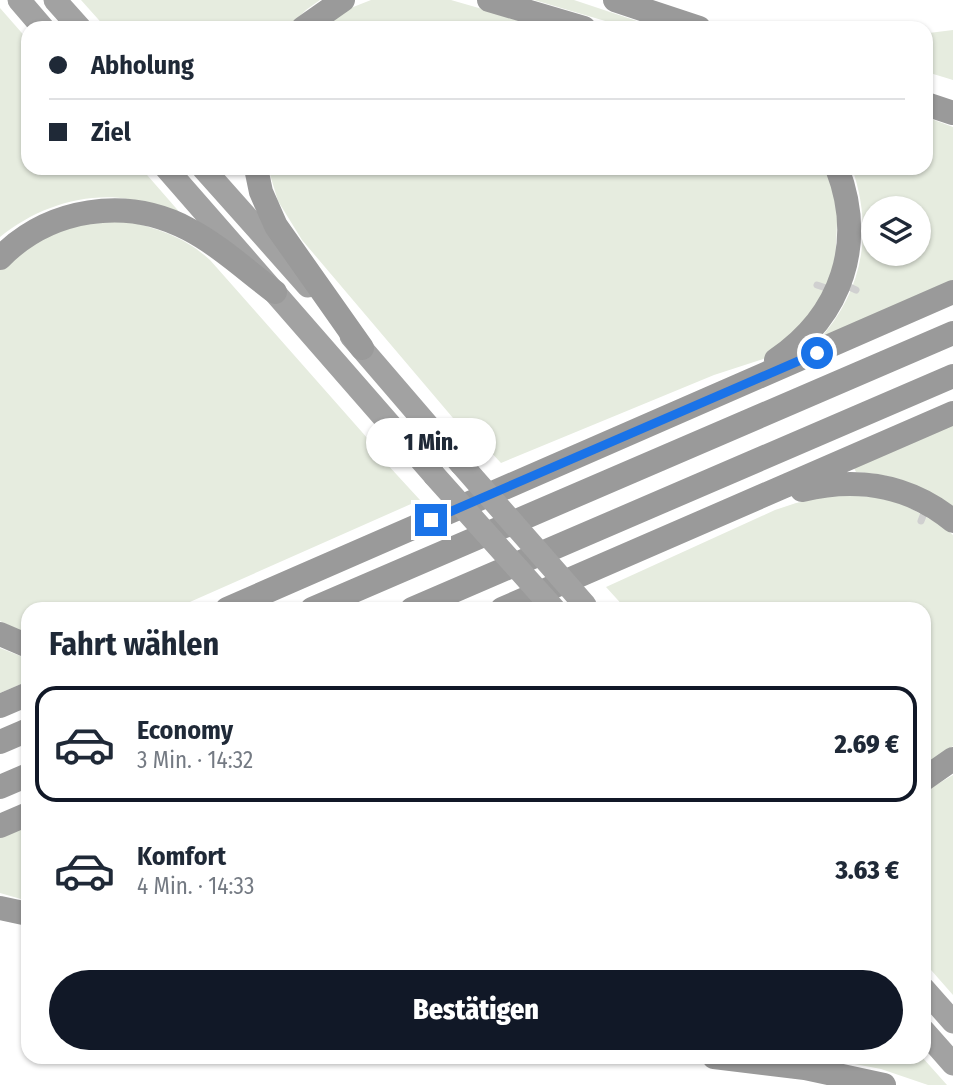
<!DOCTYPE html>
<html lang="de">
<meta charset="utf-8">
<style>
:root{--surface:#fff;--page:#f2f2f3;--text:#1f2937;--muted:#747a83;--line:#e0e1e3;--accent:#111827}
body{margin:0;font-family:"Fira Sans Condensed",sans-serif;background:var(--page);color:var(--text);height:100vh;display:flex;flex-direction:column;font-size:26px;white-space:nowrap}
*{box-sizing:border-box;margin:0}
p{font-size:23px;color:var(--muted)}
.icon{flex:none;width:38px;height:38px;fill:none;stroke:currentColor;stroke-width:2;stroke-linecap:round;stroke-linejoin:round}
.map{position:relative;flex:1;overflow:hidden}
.side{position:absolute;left:21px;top:602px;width:910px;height:462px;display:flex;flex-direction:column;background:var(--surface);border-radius:21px;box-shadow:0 2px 5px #0004}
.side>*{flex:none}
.guide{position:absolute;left:21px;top:21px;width:912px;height:154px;border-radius:21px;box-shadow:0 2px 5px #0004;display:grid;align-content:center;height:154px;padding:0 28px;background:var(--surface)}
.fabs{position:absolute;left:861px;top:196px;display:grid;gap:14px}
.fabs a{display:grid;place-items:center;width:70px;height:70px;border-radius:50%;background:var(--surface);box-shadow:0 2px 5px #0004;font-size:35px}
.end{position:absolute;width:32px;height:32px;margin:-16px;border:9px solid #1a73e8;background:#fff;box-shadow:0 0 0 4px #fff}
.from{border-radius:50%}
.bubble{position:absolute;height:49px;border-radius:24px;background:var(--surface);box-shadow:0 2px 5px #0004;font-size:23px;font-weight:800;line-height:49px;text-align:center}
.guide b{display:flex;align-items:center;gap:24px;height:66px;font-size:26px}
.guide b+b{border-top:2px solid var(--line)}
.guide i{width:18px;height:18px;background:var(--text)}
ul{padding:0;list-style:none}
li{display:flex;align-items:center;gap:21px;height:116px;margin:0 14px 10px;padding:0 14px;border:4px solid transparent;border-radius:21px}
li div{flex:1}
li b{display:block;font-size:26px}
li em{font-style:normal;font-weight:800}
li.on{border-color:var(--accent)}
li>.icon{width:63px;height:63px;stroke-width:1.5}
h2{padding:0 28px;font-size:32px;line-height:84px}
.primary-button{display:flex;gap:14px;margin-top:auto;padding:14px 28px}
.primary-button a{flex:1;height:80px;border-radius:42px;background:var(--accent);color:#fff;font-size:28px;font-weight:800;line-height:80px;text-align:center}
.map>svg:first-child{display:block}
.green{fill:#e6ecdf;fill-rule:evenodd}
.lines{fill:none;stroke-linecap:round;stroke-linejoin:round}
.service{stroke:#d0d0d0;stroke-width:7}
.trunk{stroke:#a2a2a2;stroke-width:23}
.motorway{stroke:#9a9a9a;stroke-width:24}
.trunk-bridge{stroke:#a2a2a2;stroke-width:23}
.route{stroke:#1a73e8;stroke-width:9}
</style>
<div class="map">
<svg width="953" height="1085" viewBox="0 0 953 1085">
<rect width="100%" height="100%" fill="#fff"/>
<!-- green -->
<path class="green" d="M81,0h239l-14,10 -18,18h-182z
M371,0h80l97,28h-230l20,-15z
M534,0h40l84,28h-29z
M0,8l28,32v128h113l41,47c-17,-6 -35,-13 -53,-16 -46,-7 -93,9 -129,38z
M953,30v50l-23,-7 -1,-40z
M926,117l27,10v153l-136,62c46,-50 57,-110 35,-174h74zM873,208h46v46h-46z
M268,168h559l11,34 -3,65 -20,44 -49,47 -52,17 -213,88 -40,-43 -8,-2 -151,-178 -24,-39z
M126,221c33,8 59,16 84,39l174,197 2,6 34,37 -246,109h-146v26l-28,-14v-351l24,-22 49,-23z
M953,424v83c-31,-22 -59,-33 -97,-35l-2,-4z
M839,494l55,5 50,28 9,8v211l-29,21v-158h-298l-20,-22 169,-77 21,-7z
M0,648l28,11v22l-28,12z
M953,775v220l-29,-33v-170z
M28,824v77l-28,-8v-57z
M818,1057h104l25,28h-19l-47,-16z"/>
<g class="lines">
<!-- service -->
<path class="service" d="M843,284l13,6
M817,285l15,5
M921,521l5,-13"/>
<!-- trunk -->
<path class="trunk" d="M19,0l24,28
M55,0l25,28
M166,168l268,307
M203,168l105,118
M351,336l110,128
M924,989l29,33
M924,1031l29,33"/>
<!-- motorway -->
<path class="motorway" d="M489,0l95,28
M615,0l84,28
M303,28l40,-28
M926,104l27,9
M256,168l5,24 15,34 86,122
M0,258c49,-50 126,-62 188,-29 31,16 59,42 87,63
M776,360c66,-45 90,-117 61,-192
M802,490c55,-13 107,-5 151,31
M227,609l726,-317
M312,609l641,-276
M412,609l541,-233
M502,609l451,-196
M0,634l28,12
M0,706l28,-12
M0,742l28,-12
M924,779l29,-20
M0,787l28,-12
M0,826l28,-12
M0,908l28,6
M714,1057l91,11 79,17"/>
<!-- trunk-bridge -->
<path class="trunk-bridge" d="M461,464l124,141
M434,475l120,134"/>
</g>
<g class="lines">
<!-- route -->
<path class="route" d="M431,520l386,-167"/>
</g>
</svg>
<div class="fabs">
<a><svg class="icon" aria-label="layers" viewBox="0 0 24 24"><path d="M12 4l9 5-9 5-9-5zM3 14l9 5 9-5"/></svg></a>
</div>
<i class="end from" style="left:817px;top:353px"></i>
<i class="end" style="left:431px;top:520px"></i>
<div class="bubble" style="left:366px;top:418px;width:130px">1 Min.</div>
<div class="guide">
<b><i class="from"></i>Abholung</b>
<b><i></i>Ziel</b>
</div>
<section class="side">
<h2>Fahrt wählen</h2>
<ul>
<li class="on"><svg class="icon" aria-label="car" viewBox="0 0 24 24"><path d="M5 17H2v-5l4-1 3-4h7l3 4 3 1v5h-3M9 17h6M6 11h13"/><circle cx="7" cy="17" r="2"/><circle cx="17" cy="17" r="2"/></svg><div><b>Economy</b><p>3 Min. · 14:32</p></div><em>2.69 €</em></li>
<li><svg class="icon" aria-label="car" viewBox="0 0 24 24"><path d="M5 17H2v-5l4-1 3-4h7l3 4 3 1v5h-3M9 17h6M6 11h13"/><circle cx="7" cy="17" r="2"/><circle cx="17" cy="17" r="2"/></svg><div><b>Komfort</b><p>4 Min. · 14:33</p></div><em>3.63 €</em></li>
</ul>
<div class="primary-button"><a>Bestätigen</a></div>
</section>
</div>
